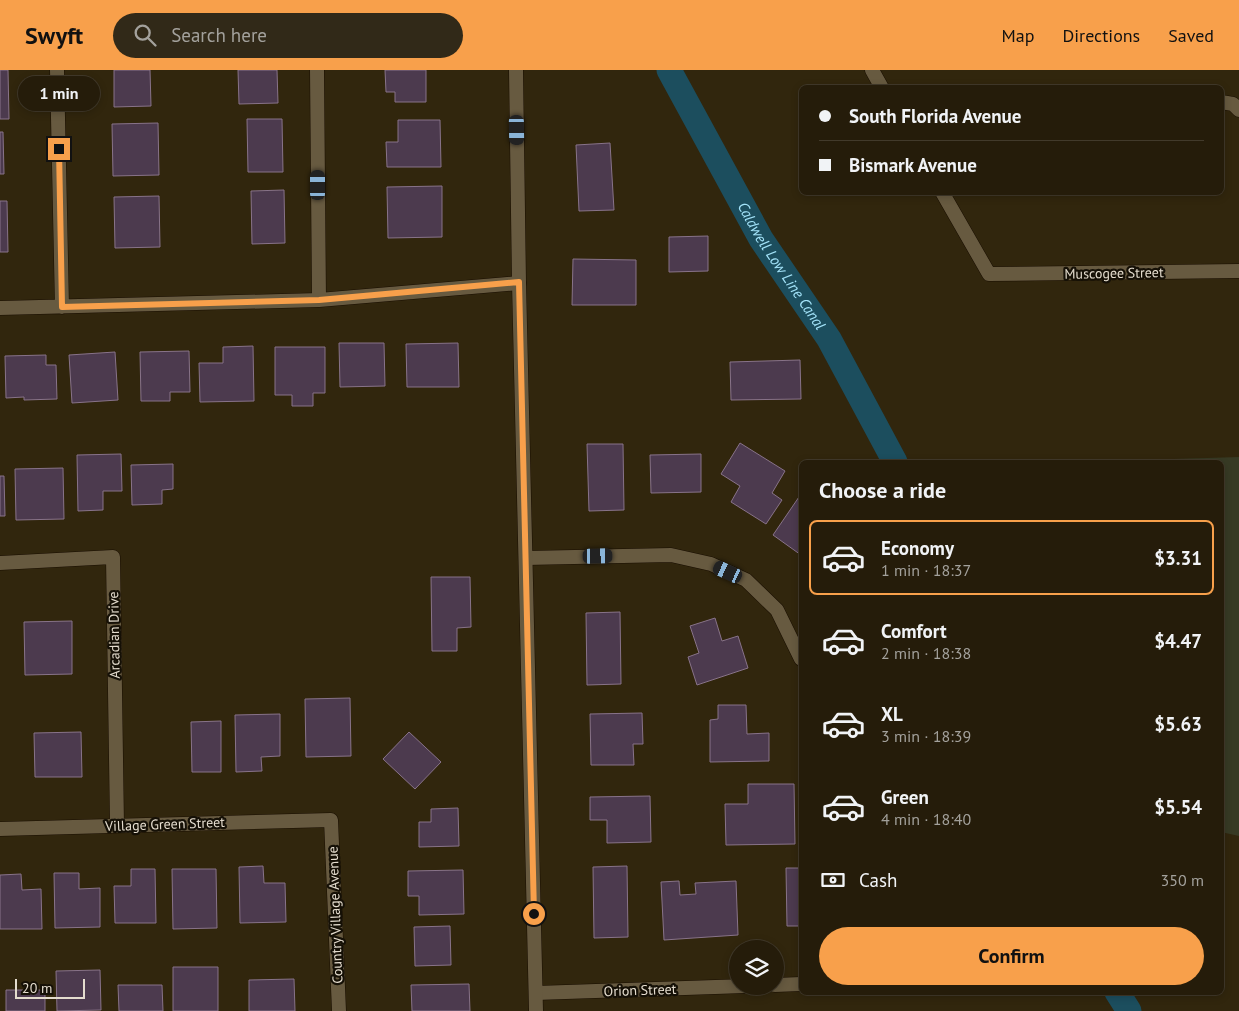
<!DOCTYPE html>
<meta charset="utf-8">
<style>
:root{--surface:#251c0a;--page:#312918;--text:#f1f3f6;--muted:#a3a19c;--line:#423a2b;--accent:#f8a04b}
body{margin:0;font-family:"PT Sans",sans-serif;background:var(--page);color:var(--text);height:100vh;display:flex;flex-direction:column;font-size:19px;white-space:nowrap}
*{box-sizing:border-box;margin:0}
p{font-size:16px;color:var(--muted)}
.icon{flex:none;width:28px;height:28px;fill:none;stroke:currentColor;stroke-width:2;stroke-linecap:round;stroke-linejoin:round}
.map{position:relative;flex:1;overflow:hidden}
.side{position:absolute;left:799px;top:390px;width:425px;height:535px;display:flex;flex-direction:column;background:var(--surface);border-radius:8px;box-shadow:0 2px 8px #0003,0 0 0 1px var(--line)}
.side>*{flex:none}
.hud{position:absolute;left:799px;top:15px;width:425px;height:110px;border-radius:8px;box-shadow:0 2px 8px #0003,0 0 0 1px var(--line);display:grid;align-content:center;height:110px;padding:0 20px;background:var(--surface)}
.fabs{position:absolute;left:729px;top:870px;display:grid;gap:10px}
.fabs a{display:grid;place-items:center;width:55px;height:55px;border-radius:50%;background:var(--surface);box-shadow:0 2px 8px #0003,0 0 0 1px var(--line);font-size:25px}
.scale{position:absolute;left:15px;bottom:12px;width:70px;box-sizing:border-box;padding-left:5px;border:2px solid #e4dcce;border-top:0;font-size:14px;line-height:18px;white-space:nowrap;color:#e4dcce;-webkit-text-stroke:4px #151006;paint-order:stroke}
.end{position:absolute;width:22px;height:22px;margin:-11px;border:6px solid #f8a04b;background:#111;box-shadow:0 0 0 2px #111}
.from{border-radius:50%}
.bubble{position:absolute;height:35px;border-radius:18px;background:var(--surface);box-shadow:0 2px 8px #0003,0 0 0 1px var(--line);font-size:16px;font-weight:700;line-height:35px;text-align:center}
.car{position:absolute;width:15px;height:30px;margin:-15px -8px;border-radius:6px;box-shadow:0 0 4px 1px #0007;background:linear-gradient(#222 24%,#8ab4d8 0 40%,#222 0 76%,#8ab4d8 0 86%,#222 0)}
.hud b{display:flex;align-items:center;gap:18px;height:48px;font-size:19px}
.hud b+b{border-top:1px solid var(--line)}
.hud i{width:12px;height:12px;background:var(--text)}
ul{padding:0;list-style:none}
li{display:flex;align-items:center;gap:15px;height:75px;margin:0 10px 8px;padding:0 10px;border:2px solid transparent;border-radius:8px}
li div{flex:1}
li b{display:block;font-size:19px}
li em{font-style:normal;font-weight:700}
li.selected{border-color:var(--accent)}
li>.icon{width:45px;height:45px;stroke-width:1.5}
h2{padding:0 20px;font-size:22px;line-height:60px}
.pay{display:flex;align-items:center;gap:12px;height:55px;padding:0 20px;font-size:19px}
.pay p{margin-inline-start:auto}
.button{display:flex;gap:10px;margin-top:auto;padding:10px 20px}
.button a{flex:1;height:58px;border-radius:30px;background:var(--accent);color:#111;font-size:20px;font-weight:700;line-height:58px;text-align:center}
header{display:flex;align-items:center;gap:30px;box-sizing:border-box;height:70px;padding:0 25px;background:var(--accent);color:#111}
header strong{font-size:24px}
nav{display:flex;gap:28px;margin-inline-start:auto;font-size:18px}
.search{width:350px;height:45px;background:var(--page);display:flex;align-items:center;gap:12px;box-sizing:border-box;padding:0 18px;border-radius:28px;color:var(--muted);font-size:19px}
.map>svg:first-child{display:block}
.green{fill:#373a24}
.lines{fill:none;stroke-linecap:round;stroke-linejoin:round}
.canal{stroke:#1c4e5e;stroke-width:25}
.building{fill:#4c3a4e;stroke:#887389}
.minor-casing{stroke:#190e00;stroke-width:15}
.tertiary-casing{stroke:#190e00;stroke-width:15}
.minor{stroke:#675a40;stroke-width:14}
.tertiary{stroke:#675a40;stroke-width:14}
.route{stroke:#f8a04b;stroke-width:6}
.labels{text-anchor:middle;stroke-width:4.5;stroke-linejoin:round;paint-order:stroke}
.street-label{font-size:14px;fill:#e4dcce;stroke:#151006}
.water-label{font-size:15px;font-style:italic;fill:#a3e3f9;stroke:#151006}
</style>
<header>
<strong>Swyft</strong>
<div class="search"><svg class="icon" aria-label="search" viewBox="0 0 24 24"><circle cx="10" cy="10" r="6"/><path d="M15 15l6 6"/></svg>Search here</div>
<nav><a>Map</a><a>Directions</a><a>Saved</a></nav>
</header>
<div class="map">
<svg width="1239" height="941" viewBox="0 0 1239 941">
<rect width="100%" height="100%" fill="#31260d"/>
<!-- green -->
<path class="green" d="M1239,387v379l-18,-4v-370h-147z"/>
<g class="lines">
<!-- canal -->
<g class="canal">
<path id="s1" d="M669,0l92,169 68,100 66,123"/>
<path d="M1117,922l12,19"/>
</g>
</g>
<!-- building -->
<path class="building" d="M0,0h8l1,49h-9z
M114,0h36l1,36 -37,1z
M238,0h39l1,33 -39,1z
M385,0h41v32h-31v-10h-9z
M247,49h35l1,53h-35z
M398,50h42l1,47h-54l-1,-25h12z
M158,53l1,52 -46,1 -1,-52z
M0,62h3l1,42h-4z
M610,73l4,67 -35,1 -3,-66z
M442,116v51l-54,1 -1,-51z
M284,120l1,53 -33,1 -1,-53z
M159,126l1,51 -45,1 -1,-51z
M0,131h7l1,51h-8z
M708,166v35l-39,1v-35z
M573,189l63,1v45h-64z
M339,273h45l1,43 -45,1z
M458,273l1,44h-52l-1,-43z
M253,276l1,55 -54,1 -1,-39h24v-16z
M275,277h50v46h-12v13h-21v-11h-17z
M189,281l1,41h-20v9h-29l-1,-49z
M115,282l3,48 -46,3 -3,-48z
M46,285v10h10l1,34 -33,1v-3l-18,1 -1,-42z
M800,290l1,39 -70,1 -1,-38z
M740,373l45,28 -13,22 10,7 -16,24 -35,-22 9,-16 -19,-12z
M587,374h36l1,66 -35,1z
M121,384l1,37h-19v19l-25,1 -1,-56z
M701,384v38l-50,1 -1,-38z
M173,394v25l-11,1v14l-30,1 -1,-40z
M63,398l1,51 -48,1 -1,-51z
M0,406h4l1,40h-5z
M801,424v61l-28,-20z
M431,507h39l1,50 -14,1v23h-25z
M620,542l1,72 -34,1 -1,-72z
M715,548l7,23 16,-5 10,32 -51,17 -9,-28 11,-4 -9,-27z
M72,551v53l-47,1 -1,-53z
M350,628l1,58 -45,1 -1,-58z
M718,635h28l1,29 22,-1v28l-59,1v-42l8,-1z
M642,643l1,31h-10l1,21h-43l-1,-51z
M280,644v42l-19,1 1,14 -26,1 -1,-57z
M221,651v51h-29l-1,-50z
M81,662l1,45h-47l-1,-44z
M409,662l32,30 -26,27 -32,-30z
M748,714h46l1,60 -69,1 -1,-41h23z
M650,726l1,46 -44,1v-23h-17v-23z
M458,738l1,38 -40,1v-25h12v-13z
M263,796l1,17h21l1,39 -46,1 -1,-56z
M627,796l1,71 -34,1 -1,-71z
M786,798h15v58h-14z
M131,799h24l1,54h-41l-1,-37h17z
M172,799h44l1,59 -44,1z
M463,800l1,44 -45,1v-19h-11v-25z
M54,803h25v16l21,-1v39l-45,1z
M21,804l1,16 19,-1 1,40h-42v-54z
M679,811l1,14 16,-1 -1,-11 41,-2 2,54 -74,5 -3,-58z
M450,856l1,39 -36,1 -1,-39z
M173,897h45v44h-45z
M100,900l1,40 -44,1 -1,-40z
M294,909l1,32h-46v-31z
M469,914l1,27h-58l-1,-26z
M118,915h44l1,26h-44z
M6,920h39v21h-39z"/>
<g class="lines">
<defs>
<path id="minor" d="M57,0l5,237
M317,0l2,230
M872,0l10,18
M1221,32l12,2 6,6
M942,122l47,82 250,-3
M0,238l319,-8 200,-17
M526,488l145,-3 40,9 35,16 31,30 24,49
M0,493l113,-6 4,268
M0,759l331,-9 8,191
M775,915l26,-1
M536,923l209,-7"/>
<path id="tertiary" d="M516,0l3,213 17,728"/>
</defs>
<!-- minor casing -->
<use href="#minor" class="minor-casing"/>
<!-- tertiary casing -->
<use href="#tertiary" class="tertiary-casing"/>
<!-- minor -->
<use href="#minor" class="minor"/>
<!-- tertiary -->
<use href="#tertiary" class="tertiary"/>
</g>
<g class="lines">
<!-- route -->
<path class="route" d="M59,79l3,158 257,-7 200,-18 15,632"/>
</g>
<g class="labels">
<!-- street labels -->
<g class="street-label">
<text transform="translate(1114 203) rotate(-1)" y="5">Muscogee Street</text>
<text transform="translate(114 565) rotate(-91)" y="5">Arcadian Drive</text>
<text transform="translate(165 754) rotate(-2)" y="5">Village Green Street</text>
<text transform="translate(335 845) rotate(-92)" y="5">Country Village Avenue</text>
<text transform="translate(640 920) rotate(-2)" y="5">Orion Street</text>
</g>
<!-- water labels -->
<g class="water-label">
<text dy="5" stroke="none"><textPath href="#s1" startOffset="226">Caldwell Low Line Canal</textPath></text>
</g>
</g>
</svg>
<div class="fabs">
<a><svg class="icon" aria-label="layers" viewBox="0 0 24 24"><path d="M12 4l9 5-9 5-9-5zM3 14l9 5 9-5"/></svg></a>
</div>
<div class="scale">20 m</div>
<i class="end from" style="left:534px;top:844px"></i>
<i class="end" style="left:59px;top:79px"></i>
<div class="bubble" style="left:18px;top:6px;width:82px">1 min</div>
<i class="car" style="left:517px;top:60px;rotate:179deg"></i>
<i class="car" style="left:318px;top:115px;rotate:0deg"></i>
<i class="car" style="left:598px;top:486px;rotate:89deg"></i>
<i class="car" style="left:728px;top:502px;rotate:295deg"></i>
<div class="hud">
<b><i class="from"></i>South Florida Avenue</b>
<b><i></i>Bismark Avenue</b>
</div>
<section class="side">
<h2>Choose a ride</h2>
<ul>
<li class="selected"><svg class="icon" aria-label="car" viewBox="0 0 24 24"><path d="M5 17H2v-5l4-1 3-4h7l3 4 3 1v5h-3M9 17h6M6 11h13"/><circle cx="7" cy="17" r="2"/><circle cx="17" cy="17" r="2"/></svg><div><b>Economy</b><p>1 min · 18:37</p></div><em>$3.31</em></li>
<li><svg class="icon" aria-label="car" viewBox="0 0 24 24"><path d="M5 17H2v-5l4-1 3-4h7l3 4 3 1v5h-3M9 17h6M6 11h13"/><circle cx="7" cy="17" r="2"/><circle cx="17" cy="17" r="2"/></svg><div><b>Comfort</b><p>2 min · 18:38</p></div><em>$4.47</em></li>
<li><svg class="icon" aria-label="car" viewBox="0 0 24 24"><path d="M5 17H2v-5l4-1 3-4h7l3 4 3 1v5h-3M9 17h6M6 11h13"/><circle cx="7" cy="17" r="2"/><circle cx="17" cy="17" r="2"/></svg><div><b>XL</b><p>3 min · 18:39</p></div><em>$5.63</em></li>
<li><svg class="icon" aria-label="car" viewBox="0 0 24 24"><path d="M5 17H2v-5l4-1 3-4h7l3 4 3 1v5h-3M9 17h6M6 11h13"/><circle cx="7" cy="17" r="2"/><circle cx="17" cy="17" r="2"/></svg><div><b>Green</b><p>4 min · 18:40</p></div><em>$5.54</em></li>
</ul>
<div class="pay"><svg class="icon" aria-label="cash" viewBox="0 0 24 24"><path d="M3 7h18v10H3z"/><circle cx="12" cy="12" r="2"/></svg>Cash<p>350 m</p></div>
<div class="button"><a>Confirm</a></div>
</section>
</div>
